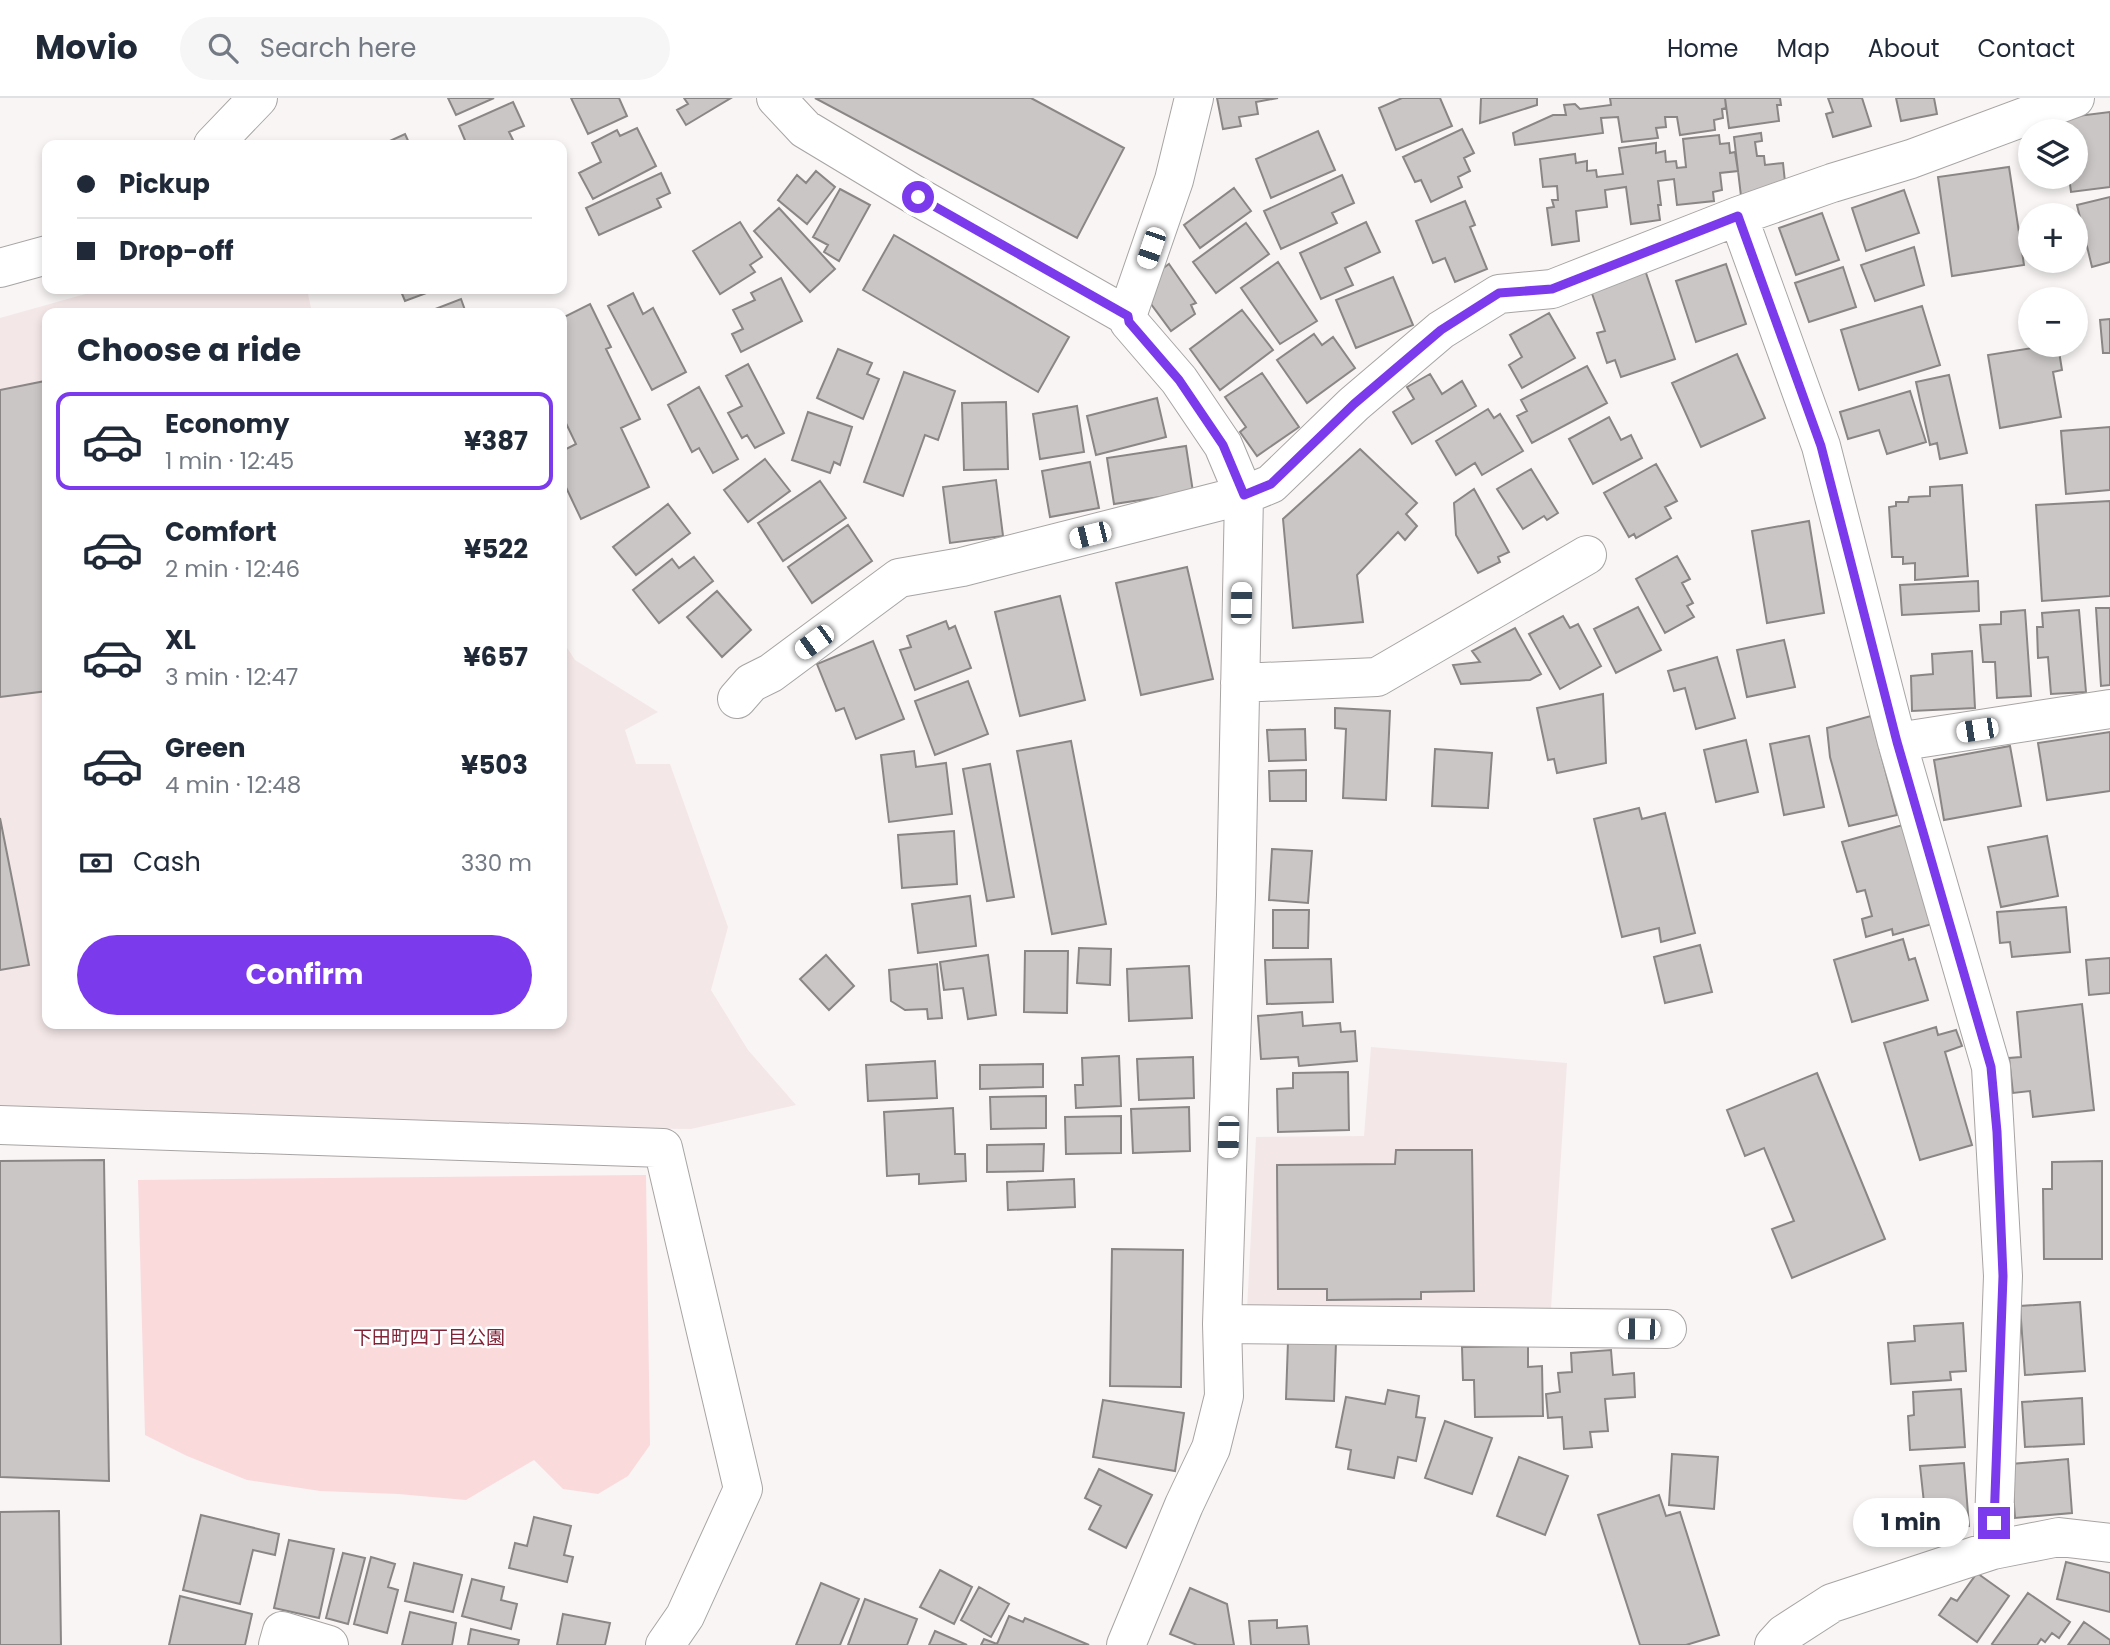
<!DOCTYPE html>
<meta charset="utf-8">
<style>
:root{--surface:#fff;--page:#f6f6f7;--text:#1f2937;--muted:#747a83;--line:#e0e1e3;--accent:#7c3aed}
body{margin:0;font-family:Poppins,"Noto Sans JP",sans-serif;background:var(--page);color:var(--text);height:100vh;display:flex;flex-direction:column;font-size:26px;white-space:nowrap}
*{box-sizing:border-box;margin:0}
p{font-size:23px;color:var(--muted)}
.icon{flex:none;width:38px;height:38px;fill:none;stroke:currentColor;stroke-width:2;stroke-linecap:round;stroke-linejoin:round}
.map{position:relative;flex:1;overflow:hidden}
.side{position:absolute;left:42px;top:210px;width:525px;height:721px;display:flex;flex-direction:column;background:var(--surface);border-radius:14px;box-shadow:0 4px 10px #0003}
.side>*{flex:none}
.banner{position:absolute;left:42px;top:42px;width:525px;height:154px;border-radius:14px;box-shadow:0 4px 10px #0003;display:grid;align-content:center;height:154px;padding:0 35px;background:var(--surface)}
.buttons{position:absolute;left:2018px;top:21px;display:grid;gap:14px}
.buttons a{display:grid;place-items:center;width:70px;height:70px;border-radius:50%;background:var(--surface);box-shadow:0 4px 10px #0003;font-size:35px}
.end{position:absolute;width:32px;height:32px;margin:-16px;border:9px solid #7c3aed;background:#fff;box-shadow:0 0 0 4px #fff}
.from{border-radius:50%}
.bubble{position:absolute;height:49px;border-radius:24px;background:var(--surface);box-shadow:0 4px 10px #0003;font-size:23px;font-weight:700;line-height:49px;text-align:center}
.car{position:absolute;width:21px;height:42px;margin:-21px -10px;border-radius:9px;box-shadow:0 0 5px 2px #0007;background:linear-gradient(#fff 24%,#345 0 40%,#fff 0 76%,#345 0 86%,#fff 0)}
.banner b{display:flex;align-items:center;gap:24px;height:66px;font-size:26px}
.banner b+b{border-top:2px solid var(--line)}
.banner i{width:18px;height:18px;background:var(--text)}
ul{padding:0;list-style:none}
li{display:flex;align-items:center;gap:21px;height:98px;margin:0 14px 10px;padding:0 21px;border:4px solid transparent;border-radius:14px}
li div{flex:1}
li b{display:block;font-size:26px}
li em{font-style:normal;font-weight:700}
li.active{border-color:var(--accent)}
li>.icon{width:63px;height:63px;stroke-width:1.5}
h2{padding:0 35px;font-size:32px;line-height:84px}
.pay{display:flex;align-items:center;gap:18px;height:77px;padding:0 35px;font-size:26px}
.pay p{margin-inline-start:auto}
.button{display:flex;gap:14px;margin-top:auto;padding:14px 35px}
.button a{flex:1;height:80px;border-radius:42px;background:var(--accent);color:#fff;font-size:28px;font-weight:700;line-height:80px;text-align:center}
header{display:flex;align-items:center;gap:42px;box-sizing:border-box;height:98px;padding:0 35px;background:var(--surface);border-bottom:2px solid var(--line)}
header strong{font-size:33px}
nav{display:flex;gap:38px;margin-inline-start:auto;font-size:24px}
.search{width:490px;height:63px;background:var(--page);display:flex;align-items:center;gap:18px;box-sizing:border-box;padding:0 24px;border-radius:38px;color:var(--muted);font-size:26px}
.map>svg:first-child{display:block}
.built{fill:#f4e7e8}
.green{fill:#fbdadc}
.building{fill:#cac6c6;stroke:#8a8686;stroke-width:2}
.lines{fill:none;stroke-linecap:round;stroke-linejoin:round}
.minor-casing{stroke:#a8a4a4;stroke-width:40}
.minor{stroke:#fff;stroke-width:38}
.route{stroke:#7c3aed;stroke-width:9}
.labels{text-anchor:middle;stroke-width:5;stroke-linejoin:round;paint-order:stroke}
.park-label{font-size:19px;fill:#832237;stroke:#fff}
</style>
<header>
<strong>Movio</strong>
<div class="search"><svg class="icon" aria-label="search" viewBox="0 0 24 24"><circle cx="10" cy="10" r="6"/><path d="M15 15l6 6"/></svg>Search here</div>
<nav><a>Home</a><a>Map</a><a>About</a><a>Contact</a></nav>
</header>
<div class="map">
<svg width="2110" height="1547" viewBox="0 0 2110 1547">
<rect width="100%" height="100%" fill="#f9f5f5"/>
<!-- built -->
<path class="built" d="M103,191h204l5,24h-265v711h515v-384l13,20 83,52 -33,18 11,34h34l58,163 -17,63 37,60 48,55 -105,24 -691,-7v-804z
M1371,949l196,16 -16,246 -304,1 9,-173 108,-1z"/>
<!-- green -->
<path class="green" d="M646,1077l4,270 -22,31 -30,18 -35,-5 -29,-29 -68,40 -68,-6 -78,-3 -73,-11 -60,-24 -42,-21 -7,-255z"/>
<!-- building -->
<path class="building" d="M448,0h46l-38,17z
M571,0h48l8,18 -39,18z
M684,0h47l-45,27 -9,-15 11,-6z
M815,0h216l93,50 -47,90z
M1217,0h61l-22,4 2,12 -19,3 2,9 -18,3z
M1402,0h38l12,28 -56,24 -17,-42z
M1481,0h56v7l-57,18z
M1610,0h115l1,10 -4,1 1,9 -9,2 1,10 -35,5 -3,-18h-12l1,10 -10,1 2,10 -36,4 -4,-25 -17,1 2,15 -88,12 -2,-12 40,-18h13l-2,-10 11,-1 5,5 31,-4z
M1725,0h55l1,7h-4l2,16 -50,7z
M1828,0h34l9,28 -38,11 -7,-23 7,-2z
M1896,0h38l3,16 -36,7z
M513,4l11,24 -15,6 4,8 -11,5h-35l-8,-19z
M2110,14v75l-39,5 -2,-15h7v-46h-13l-2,-13z
M637,30l19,38 -63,33 -14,-26 22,-11 -9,-19 25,-13 3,6z
M1462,31l12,24 -10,5 6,13 -12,6 4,10 -31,15 -10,-22 -6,2 -12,-25z
M1318,33l17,39 -64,28 -15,-39z
M1761,35l1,8 -7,1 2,14h7l1,9 18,-2 2,19 -44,14 -7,-59z
M405,36l5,11h-29z
M1719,37l1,9 9,-1 1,10 5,-1 3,19 -18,2 2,17 -9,2 1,9 -37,4 -3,-26 -16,2 3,24h-3l2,15 -29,4 -5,-37 -21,3 2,17 -31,4 3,30 -27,4 -5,-37 7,-1 -2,-7h6l-1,-14 -14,1 -3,-28 35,-5 1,9 11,-2v10l9,-1 1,7 26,-3 -4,-26 37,-5v10l9,-2 1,11 10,-1 1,7 9,-1 -3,-28z
M2009,69l15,98 -72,11 -14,-99z
M816,73l19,16 -28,37 -29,-24 19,-25 9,8z
M661,75l9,20 -13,6 4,8 -62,28 -13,-27z
M1342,77l12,28 -22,10 5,10 -56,26 -17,-38z
M1234,90l17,23 -51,37 -16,-23z
M840,91l30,16 -31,56 -15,-9 4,-7 -15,-8z
M1904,92l15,43 -53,18 -14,-43z
M2110,99v65l-18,5 -15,-62z
M1465,103l10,24 -5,2 17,42 -32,13 -10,-24 -12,5 -17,-42z
M779,110l56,61 -25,23 -56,-61z
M1822,115l17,47 -43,15 -17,-47z
M740,124l22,35 -12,8 5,7 -35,22 -27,-43z
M1366,124l14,30 -35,16 8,17 -32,14 -21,-46z
M1246,125l23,31 -53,39 -23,-31z
M894,137l175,102 -31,55 -175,-102z
M1914,149l10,38 -49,16 -14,-36z
M1278,164l39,59 -37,23 -39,-56z
M1169,166l27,39 -5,2 4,9 -24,17 -20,-27 11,-35z
M1726,166l20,60 -50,18 -20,-61z
M1843,169l13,40 -47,15 -14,-39z
M1645,172l30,89 -54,18 -6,-17 -8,3 -10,-30 8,-2 -15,-43z
M1393,179l20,48 -57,23 -20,-48z
M781,180l21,43 -61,31 -9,-18 11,-5 -10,-19 22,-10 -4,-7z
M400,191h37l-32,12z
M633,195l10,21 10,-6 33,64 -34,18 -44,-84z
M461,201l5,14h-41z
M590,206l21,43 -5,2 34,70 -19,9 28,59 -68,32 -19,-40v-28l14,-7 -14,-29v-97z
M1922,208l18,59 -81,25 -18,-60z
M1242,212l31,40 -53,40 -30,-41z
M1549,215l26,45 -53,30 -13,-23 13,-8 -12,-22z
M2110,221v34h-7l-3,-33z
M1314,236l8,11 11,-8 22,31 -48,35 -30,-43z
M2051,247h7l4,25 -9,2 8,45 -61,11 -12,-73z
M838,251l34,14 -5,11 12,5 -16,40 -46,-21z
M1737,256l28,64 -64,29 -29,-64z
M748,266l36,69 -29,15 -8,-13 -5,3 -14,-25 14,-7 -16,-30z
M1587,268l20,37 -75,40 -15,-27 10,-5 -6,-11z
M904,274l51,19 -17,49 -13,-5 -22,61 -39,-14z
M1262,275l37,54 -42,29 -17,-24 6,-5 -21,-30z
M1430,276l12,20 20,-13 14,25 -64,38 -19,-32 21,-13 -7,-12z
M1949,277l18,78 -27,6 -3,-16 -7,2 -14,-63z
M45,283l2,10v300l-47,6v-307z
M699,289l39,72 -25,14 -14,-25 -7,4 -24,-47z
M1910,293l16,51 -39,12 -8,-24 -31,9 -8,-27z
M1157,300l9,39 -70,18 -9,-39z
M1006,304l2,67 -44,1 -2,-67z
M1077,308l7,46 -44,7 -7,-45z
M1488,311l6,9 6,-4 23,37 -41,24 -7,-12 -19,12 -20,-34z
M808,314l44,15 -12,38 -6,-3 -4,11 -38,-13z
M1609,319l12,23 10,-5 11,23 -49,26 -24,-45z
M2110,329v63l-44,4 -5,-63z
M1186,348l7,46 -79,12 -7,-46z
M1360,351l57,54 -11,11 11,12 -12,14 -7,-8 -41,43 6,47 -70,6 -10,-109z
M765,361l25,32 -42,31 -24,-32z
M1090,364l9,46 -49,9 -8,-46z
M1656,366l21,37 -12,6 6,11 -35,20 -2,-4 -5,3 -25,-44z
M1531,371l27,44 -11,7 -3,-4 -21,13 -26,-40z
M996,382l7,56 -53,7 -7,-56z
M820,383l26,37 -63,43 -25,-38z
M1962,387l6,91 -53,4v-17l-12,1v-7h-11l-3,-50 7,-1v-4h12l1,-5 21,-1v-9z
M1474,391l35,63 -11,5 2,5 -22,11 -22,-38 -2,-32z
M2110,403v95l-68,5 -6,-96z
M668,406l22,29 -54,42 -23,-28z
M1809,423l15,92 -57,10 -15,-92z
M848,427l24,36 -60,42 -24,-36z
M1677,458l13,23 -8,4 11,20 -6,3 7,11 -29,16 -29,-54z
M694,459l19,24 -54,42 -26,-33 39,-31 7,9z
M1187,469l26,112 -72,16 -25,-112z
M1978,483l1,30 -77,4 -2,-30z
M717,493l34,39 -29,27 -35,-40z
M1060,498l25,104 -65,16 -25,-104z
M1638,509l23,43 -45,23 -22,-44z
M2096,510h14v77l-9,1z
M2025,512l6,86 -34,2 -2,-36h-12l-3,-37 21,-1v-12z
M2079,512l7,82 -35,2 -3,-37 -10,1 -1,-31h6l-1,-14z
M1563,518l7,12 8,-4 23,42 -41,23 -31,-55z
M946,523l3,8 6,-3 16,42 -56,22 -15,-40 11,-3 -4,-11z
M1515,530l26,46 -11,6 -69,4 -8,-19 27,-3 -8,-11z
M1784,542l11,47 -48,10 -10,-47z
M873,543l31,78 -48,20 -12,-31 -8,3 -19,-47z
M1972,553l3,57 -63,3 -1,-35 22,-2 -1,-20z
M1717,559l18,61 -39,11 -11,-41 -11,3 -6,-20z
M968,583l20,53 -53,21 -20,-54z
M1603,596l3,69 -49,10 -3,-14 -6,1 -11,-52z
M1335,610l55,3 -4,89 -43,-2 3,-69 -11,-1z
M1871,618l26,99 -48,11 -19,-69 -3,-29z
M1305,631l1,31 -37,1 -2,-31z
M2110,634v59l-63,9 -9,-57z
M1809,638l15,71 -40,8 -14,-71z
M1746,642l12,52 -42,10 -12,-52z
M1071,643l35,183 -54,10 -35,-183z
M2010,648l11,60 -77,14 -10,-60z
M1435,651l57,4 -4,55 -56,-2z
M914,653l2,16 30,-4 6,51 -63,8 -8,-67z
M990,666l24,133 -27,4 -24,-132z
M1306,672v31h-36l-1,-30z
M1639,710l3,11 23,-6 30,120 -34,9 -2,-14 -37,9 -28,-118z
M0,720l29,147 -29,5z
M1903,727l29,99 -39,11 -1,-6 -26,8 -4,-18 10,-3 -7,-26 -8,2 -15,-50z
M954,733l3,53 -55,4 -4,-53z
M2047,738l11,60 -57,11 -13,-60z
M1272,751l40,2 -4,52 -39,-3z
M970,798l6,50 -58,7 -6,-49z
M2066,809l4,45 -58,5 -2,-15 -10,1 -3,-31z
M1273,812h36l-1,38h-35z
M1903,841l6,21 6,-2 13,42 -76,22 -18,-62z
M1700,847l12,47 -47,11 -11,-46z
M1079,850l32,1 -1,36 -33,-2z
M1025,853h43l-1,62 -43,-1z
M826,857l28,31 -25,24 -29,-31z
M988,857l8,60 -28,4 -5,-31 -19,2 -4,-28z
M2110,860v35l-21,2 -3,-35z
M1331,861l2,43 -66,2 -2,-44z
M937,866l5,54 -14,1 -1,-10 -22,1 -14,-9 -2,-31z
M1189,868l3,52 -63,3 -2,-52z
M2082,906l12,106 -61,7 -3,-26 -17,2 -4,-35 12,-1 -4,-45z
M1302,914l1,14 37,-3 1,9 14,-1 2,30 -58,5 -1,-9 -37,2 -3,-43z
M1936,929l2,8 18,-5 6,16 -17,6 27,93 -52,15 -36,-117z
M1119,958l2,50 -45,2 -1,-23h8l-1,-27z
M1193,959l1,41 -55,2 -2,-41z
M935,963l2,37 -69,3 -2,-36z
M1043,966v23l-63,2v-24z
M1348,974l1,58 -71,2 -1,-43 16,-1v-15z
M1817,975l68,166 -93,39 -20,-49 22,-8 -30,-73 -19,8 -18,-46z
M1046,998v32l-55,1 -1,-32z
M1189,1009l1,44 -57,2 -2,-44z
M953,1010l2,46h10l1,27 -47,3v-10l-32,2 -3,-64z
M1121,1018v37l-55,1 -1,-37z
M1044,1046l-1,27 -56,1v-27z
M1396,1052h76l2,141 -53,1v7l-94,1v-11h-49l-1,-124 118,-1z
M104,1062l5,321 -109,-4v-316z
M2102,1063v98h-58l-1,-70h9v-27z
M1074,1081l1,28 -67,3 -1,-28z
M1112,1151l71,1 -2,137 -71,-1z
M2080,1204l5,69 -60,4 -5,-69z
M1963,1225l3,48 -16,1 1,8 -60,4 -3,-41 27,-2 -1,-15z
M1288,1243l48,1 -2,59 -48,-2z
M1528,1248v21l14,-1 1,50 -68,1 -1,-37h-11l-1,-33z
M1611,1252l2,25 21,-2 1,24 -30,2 3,32 -18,1 2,15 -28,2 -2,-32 -14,1 -2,-24 14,-2 -2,-19 14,-1 -1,-19z
M1961,1291l4,58 -55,3 -2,-34 6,-1 -1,-23z
M1388,1292l31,6 -3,21 9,1 -9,43 -18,-4 -4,21 -46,-9 3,-19 -15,-3 10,-50 39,7z
M2082,1300l2,46 -59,3 -3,-45z
M1103,1302l81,13 -9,58 -82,-14z
M1445,1323l47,17 -20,56 -47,-16z
M1672,1356l46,3 -4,52 -45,-4z
M1519,1359l49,19 -23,59 -48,-19z
M2068,1361l4,54 -57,5 -4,-54z
M1964,1365l5,63 -18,2 1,10 -36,3 -3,-37 11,-1 -4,-37z
M1099,1371l53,26 -26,53 -37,-19 12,-23 -16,-8z
M1659,1397l7,21 14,-4 39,123 -33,10h-46l-42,-130z
M59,1413l2,134h-61v-133z
M201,1417l78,19 -4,21 -22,-5 -13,54 -57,-14z
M534,1419l37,9 -7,29 9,2 -6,25 -58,-14 6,-25 12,3z
M289,1442l45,9 -15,69 -45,-10z
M343,1455l22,5 -17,66 -22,-6z
M371,1459l24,7 -7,23 10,3 -11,43 -33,-9z
M2066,1464l44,11v39l-53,-13z
M414,1465l48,12 -9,37 -48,-11z
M940,1472l32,17 -18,37 -34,-17z
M1977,1475l32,23 -32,46 -38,-27 12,-17 6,3z
M472,1481l32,8 -3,13 16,4 -6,25 -49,-13z
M821,1485l38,16 -19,46h-44z
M979,1489l30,17 -18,33 -30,-17z
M1190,1490l37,16 7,41h-37l-27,-11z
M2028,1495l42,29 -11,16 -7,-5 -7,9 -4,-3 -4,6h-43l-2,-1z
M180,1498l72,18 -7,31h-76z
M865,1501l52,20 -10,26h-59z
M410,1514l46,11 -4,22h-50z
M563,1516l47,9 -5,22h-48z
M1009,1518l14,6 2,-4 64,27h-108l3,-6 13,5z
M1277,1522v8l30,-2 2,19h-58l-2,-24z
M2084,1524l26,18v5h-42z
M471,1531l48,11 -1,5h-50z
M935,1533l32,14h-38z"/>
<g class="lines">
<defs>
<path id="minor" d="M776,0l29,31 113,68 209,119 2,6 50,58 44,65 21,50 -8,400 -14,429 2,72 -13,52 -27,57 -58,140
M213,47l45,-47
M1738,118l83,230 76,296 94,325 12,209 -10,274
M0,170l47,-13
M1127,218l47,-136 20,-82
M1240,585l137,-6 210,-122
M737,601l14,-16 20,-10 128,-95 63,-11 282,-72 27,-11 83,-80 87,-74 58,-36 53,-5 186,-73 94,-33 79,-24 164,-61
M1897,644l213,-33
M0,1027l663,23 80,341 -58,127 -20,29
M1222,1226l445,5
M278,1547l4,-14 47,14
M1774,1547l10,-11 48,-31 161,-53 66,-13 51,6"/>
</defs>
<!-- minor casing -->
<use href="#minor" class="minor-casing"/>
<!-- minor -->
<use href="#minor" class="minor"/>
</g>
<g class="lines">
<!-- route -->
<path class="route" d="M918,99l210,119 1,6 50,58 44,65 21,50 27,-11 83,-80 87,-74 58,-37 53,-4 186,-73 83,230 76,296 94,325 6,65 6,144 -9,247"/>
</g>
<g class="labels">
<!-- park labels -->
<g class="park-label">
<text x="429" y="1246">下田町四丁目公園</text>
</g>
</g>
</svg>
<div class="buttons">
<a><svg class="icon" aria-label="layers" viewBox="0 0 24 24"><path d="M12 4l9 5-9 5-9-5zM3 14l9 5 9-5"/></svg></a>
<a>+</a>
<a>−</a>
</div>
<i class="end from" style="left:918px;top:99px"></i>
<i class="end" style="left:1994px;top:1425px"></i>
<div class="bubble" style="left:1853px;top:1400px;width:116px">1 min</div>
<i class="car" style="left:1151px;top:150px;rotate:199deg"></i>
<i class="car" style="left:1090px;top:437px;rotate:256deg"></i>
<i class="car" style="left:1241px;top:505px;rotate:1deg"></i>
<i class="car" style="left:814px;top:544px;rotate:234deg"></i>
<i class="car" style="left:1977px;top:632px;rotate:261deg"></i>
<i class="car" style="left:1228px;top:1039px;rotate:182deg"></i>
<i class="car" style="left:1639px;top:1231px;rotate:271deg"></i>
<div class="banner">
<b><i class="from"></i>Pickup</b>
<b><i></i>Drop-off</b>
</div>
<section class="side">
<h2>Choose a ride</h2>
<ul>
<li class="active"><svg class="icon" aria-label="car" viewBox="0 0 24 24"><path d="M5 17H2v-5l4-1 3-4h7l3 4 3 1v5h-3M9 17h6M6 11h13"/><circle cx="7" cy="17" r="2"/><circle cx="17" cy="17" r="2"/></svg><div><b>Economy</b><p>1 min · 12:45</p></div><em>¥387</em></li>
<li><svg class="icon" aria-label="car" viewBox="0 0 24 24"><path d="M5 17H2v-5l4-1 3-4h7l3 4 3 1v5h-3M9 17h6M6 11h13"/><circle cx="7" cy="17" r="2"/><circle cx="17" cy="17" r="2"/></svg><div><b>Comfort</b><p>2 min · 12:46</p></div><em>¥522</em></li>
<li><svg class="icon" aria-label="car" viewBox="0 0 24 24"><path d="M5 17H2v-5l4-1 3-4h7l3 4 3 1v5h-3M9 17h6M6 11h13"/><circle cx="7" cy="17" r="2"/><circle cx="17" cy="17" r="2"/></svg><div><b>XL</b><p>3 min · 12:47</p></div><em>¥657</em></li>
<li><svg class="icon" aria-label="car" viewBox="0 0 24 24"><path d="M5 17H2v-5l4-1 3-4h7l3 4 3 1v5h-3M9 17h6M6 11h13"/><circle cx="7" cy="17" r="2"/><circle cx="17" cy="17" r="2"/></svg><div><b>Green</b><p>4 min · 12:48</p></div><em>¥503</em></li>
</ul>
<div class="pay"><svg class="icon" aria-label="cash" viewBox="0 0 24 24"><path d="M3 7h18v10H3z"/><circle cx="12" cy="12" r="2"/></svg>Cash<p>330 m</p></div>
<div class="button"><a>Confirm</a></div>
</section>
</div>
